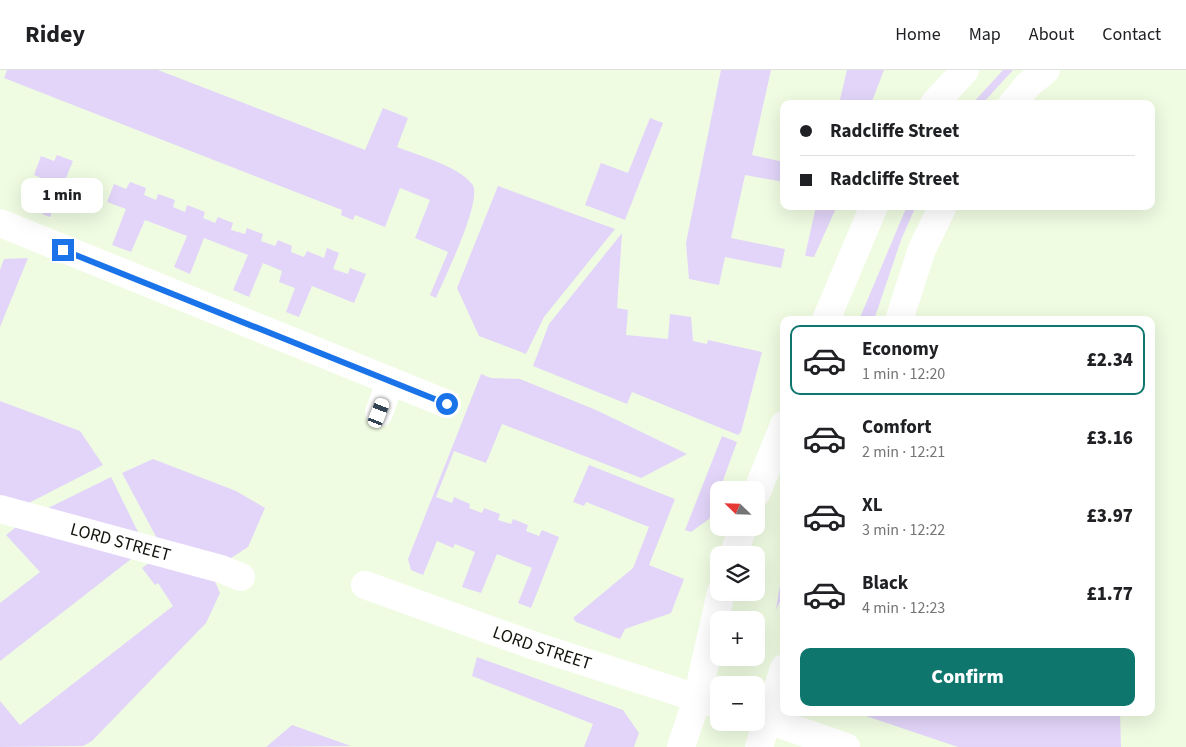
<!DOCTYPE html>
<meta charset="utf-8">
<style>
:root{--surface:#fff;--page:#f2f2f2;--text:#202124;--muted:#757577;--line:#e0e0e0;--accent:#0f766e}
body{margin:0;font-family:"Source Sans 3",sans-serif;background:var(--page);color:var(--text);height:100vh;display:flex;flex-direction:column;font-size:19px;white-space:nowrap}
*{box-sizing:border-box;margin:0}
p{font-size:16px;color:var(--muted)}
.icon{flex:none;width:28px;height:28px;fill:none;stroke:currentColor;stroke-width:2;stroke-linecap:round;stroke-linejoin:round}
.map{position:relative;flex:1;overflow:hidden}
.details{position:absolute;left:780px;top:246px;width:375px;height:400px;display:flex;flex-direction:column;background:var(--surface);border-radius:10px;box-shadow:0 5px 20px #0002}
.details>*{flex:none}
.guide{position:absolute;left:780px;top:30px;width:375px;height:110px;border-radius:10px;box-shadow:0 5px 20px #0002;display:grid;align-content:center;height:110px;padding:0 20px;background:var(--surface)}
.needle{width:32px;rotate:293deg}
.fabs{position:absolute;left:710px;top:411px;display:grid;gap:10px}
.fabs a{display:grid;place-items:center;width:55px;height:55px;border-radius:10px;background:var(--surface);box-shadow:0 5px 20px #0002;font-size:25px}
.end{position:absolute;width:22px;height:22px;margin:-11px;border:6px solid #1a73e8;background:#fff;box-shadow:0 0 0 2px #fff}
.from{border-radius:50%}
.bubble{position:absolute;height:35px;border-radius:10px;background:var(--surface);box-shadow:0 5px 20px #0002;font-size:16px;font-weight:800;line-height:35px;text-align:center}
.car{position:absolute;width:15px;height:30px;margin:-15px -8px;border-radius:6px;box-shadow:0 0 4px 1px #0007;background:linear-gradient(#fff 24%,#345 0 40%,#fff 0 76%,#345 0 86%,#fff 0)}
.guide b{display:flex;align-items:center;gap:18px;height:48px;font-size:19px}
.guide b+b{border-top:1px solid var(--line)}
.guide i{width:12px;height:12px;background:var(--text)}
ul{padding:9px 0 0;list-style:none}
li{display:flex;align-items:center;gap:15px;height:70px;margin:0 10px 8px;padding:0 10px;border:2px solid transparent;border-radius:10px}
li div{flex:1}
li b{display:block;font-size:19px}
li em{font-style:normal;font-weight:800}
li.active{border-color:var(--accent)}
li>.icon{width:45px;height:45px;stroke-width:1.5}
.primary-button{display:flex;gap:10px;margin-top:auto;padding:10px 20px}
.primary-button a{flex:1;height:58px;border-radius:10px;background:var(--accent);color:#fff;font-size:20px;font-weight:800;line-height:58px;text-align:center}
header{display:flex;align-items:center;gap:30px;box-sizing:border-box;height:70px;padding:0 25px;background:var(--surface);border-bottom:1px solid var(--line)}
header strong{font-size:24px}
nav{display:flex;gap:28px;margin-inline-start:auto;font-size:18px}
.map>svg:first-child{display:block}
.green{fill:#e2d5f9}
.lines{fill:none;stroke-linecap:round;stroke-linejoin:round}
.pedestrian{stroke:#fff;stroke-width:28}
.minor{stroke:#fff;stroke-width:28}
.secondary{stroke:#fff;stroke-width:28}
.route{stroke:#1a73e8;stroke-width:6}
.labels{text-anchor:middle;stroke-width:5;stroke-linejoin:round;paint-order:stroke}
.street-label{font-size:18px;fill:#12160d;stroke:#fff}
</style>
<header>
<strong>Ridey</strong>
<nav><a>Home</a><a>Map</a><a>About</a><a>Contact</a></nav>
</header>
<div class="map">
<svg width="1186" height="677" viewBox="0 0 1186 677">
<rect width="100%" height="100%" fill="#effce2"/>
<!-- green -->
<path class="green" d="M7,0h151l207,80 18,-42 25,10 -11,29c20,8 61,19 75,37 12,14 -28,95 -36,114l-6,-3 18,-43 -33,-14 15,-38 -30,-12 -15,39 -30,-12 -2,5 -12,-5 1,-5 -338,-132z
M721,0h50l-19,85 32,7v20l-39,-7 -14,63 54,11 -4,19 -56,-11 -6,28 -30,-6 -3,-36z
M847,0h37l-13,34h-32z
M1003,0h10l-31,34h-10z
M650,48l13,5 -38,97 -40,-15 16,-42 27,10z
M57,85l16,6 -23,56 -8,-3 11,-31 -19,-8 7,-19 13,5z
M130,112l16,6 -2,7 12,5 2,-6 17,6 -2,7 12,5 2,-7 18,7 -2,6 12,5 3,-6 15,6 -2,7 14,4 2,-6 16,6 -2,7 14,5 3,-6 14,6 -1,6 13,5 3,-6 17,7 3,-10 12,5 -6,16 15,5 2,-6 16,6 -12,29 -42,-17 -13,31 -13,-5 9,-24 -16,-6 3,-11 -19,-8 -14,34 -16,-7 15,-35 -44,-17 -14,36 -16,-7 13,-31 -42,-16 -14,32 -19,-7 14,-36 -19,-7 7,-18 12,5z
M498,116l117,43 -71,88 -18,37 -47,-18 -22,-48z
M816,136h21l-23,51 -9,-1z
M907,136h9l-15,34 -27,80h-15z
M622,163l-5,75 11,2 -2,25 42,4 2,-25 21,3 2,24 14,3 1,-4 54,12 -21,80 -3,3 -106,-43 -5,12 -94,-38 16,-42z
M28,188l-28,69v-57l4,-11z
M481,304l10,4 29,1 76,31 91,44 -46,24 -139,-54 -16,39 -32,-12 -18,46 16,6 2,-6 16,7 -1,4 13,5 2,-5 16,6 -2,6 13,4 2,-5 15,6 -2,6 13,5 3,-6 17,7 -28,71 -13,-5 14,-35 -35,-14 -16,39 -19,-6 13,-35 -20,-8 -2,4 -16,-7 -14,34 -12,-5 -3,-11z
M0,331l80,30 23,34 -84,43 -19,-5z
M722,366l15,6 -28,77 -18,13 -6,-2z
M153,389l83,32 29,17 -17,39 -23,15 -64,-16 -39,-73z
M589,395l86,34 -26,66 35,14 -13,34 -46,16 -5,10 -44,-17 -3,-4 60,-50 16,-41 -63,-25 -2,4 -11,-4z
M111,407l30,61 -103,-25z
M20,454l115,32 -135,105v-58l40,-31 -34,-37z
M155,489l58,18 7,16 -14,30 -114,118 -9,5 -83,1v-46l20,24 153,-119 -15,-23 -3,2 -13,-17z
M784,489v34l-8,17z
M477,587l146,53 16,23 -5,14h-50l9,-23 -121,-48z
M857,643h263l1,34h-163z
M292,655l59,21 -85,1z"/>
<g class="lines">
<!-- pedestrian -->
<path class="pedestrian" id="s1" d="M0,439l221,60 20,8"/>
<!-- minor -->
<g class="minor">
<path d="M0,153l447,181"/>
<path d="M379,343l11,-31"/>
<path id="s2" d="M365,515l170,61 184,59"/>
<path d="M756,646l90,31"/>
</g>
<!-- secondary -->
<path class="secondary" d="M934,34l31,-34
M1012,34l16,-19 18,-15
M826,250l48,-114
M899,250l23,-71 21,-43
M756,424l28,-69
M733,485l10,-27
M681,677l16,-48 24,-107
M759,677l25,-79"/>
</g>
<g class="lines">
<!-- route -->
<path class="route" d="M63,180l384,154"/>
</g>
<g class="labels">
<!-- street labels -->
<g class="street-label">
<text dy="6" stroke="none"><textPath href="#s1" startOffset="125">LORD STREET</textPath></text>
<text dy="6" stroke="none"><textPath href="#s2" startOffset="188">LORD STREET</textPath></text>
</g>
</g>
</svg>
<div class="fabs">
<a><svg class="needle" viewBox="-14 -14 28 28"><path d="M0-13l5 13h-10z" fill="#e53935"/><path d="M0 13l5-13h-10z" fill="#757577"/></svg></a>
<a><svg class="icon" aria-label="layers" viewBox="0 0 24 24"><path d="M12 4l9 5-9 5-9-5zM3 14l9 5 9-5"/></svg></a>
<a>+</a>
<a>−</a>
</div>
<i class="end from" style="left:447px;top:334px"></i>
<i class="end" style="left:63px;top:180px"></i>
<div class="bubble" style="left:21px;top:108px;width:82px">1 min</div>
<i class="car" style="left:379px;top:343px;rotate:21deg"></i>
<div class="guide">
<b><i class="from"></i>Radcliffe Street</b>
<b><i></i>Radcliffe Street</b>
</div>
<section class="details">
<ul>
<li class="active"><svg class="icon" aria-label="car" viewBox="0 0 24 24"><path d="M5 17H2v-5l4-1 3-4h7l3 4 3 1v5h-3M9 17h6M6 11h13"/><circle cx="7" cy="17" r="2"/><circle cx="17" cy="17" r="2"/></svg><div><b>Economy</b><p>1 min · 12:20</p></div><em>£2.34</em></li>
<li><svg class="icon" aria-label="car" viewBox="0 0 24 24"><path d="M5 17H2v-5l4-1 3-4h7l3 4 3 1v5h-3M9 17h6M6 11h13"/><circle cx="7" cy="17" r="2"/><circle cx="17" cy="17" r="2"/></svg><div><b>Comfort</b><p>2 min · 12:21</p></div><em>£3.16</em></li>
<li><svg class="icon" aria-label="car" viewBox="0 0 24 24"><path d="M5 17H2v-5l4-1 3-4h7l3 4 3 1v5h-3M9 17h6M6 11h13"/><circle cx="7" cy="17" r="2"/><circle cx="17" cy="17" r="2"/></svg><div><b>XL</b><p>3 min · 12:22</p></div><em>£3.97</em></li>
<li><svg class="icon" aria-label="car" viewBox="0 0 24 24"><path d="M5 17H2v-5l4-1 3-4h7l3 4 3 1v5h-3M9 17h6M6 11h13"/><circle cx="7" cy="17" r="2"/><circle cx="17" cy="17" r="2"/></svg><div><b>Black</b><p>4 min · 12:23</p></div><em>£1.77</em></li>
</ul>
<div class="primary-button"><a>Confirm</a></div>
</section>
</div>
